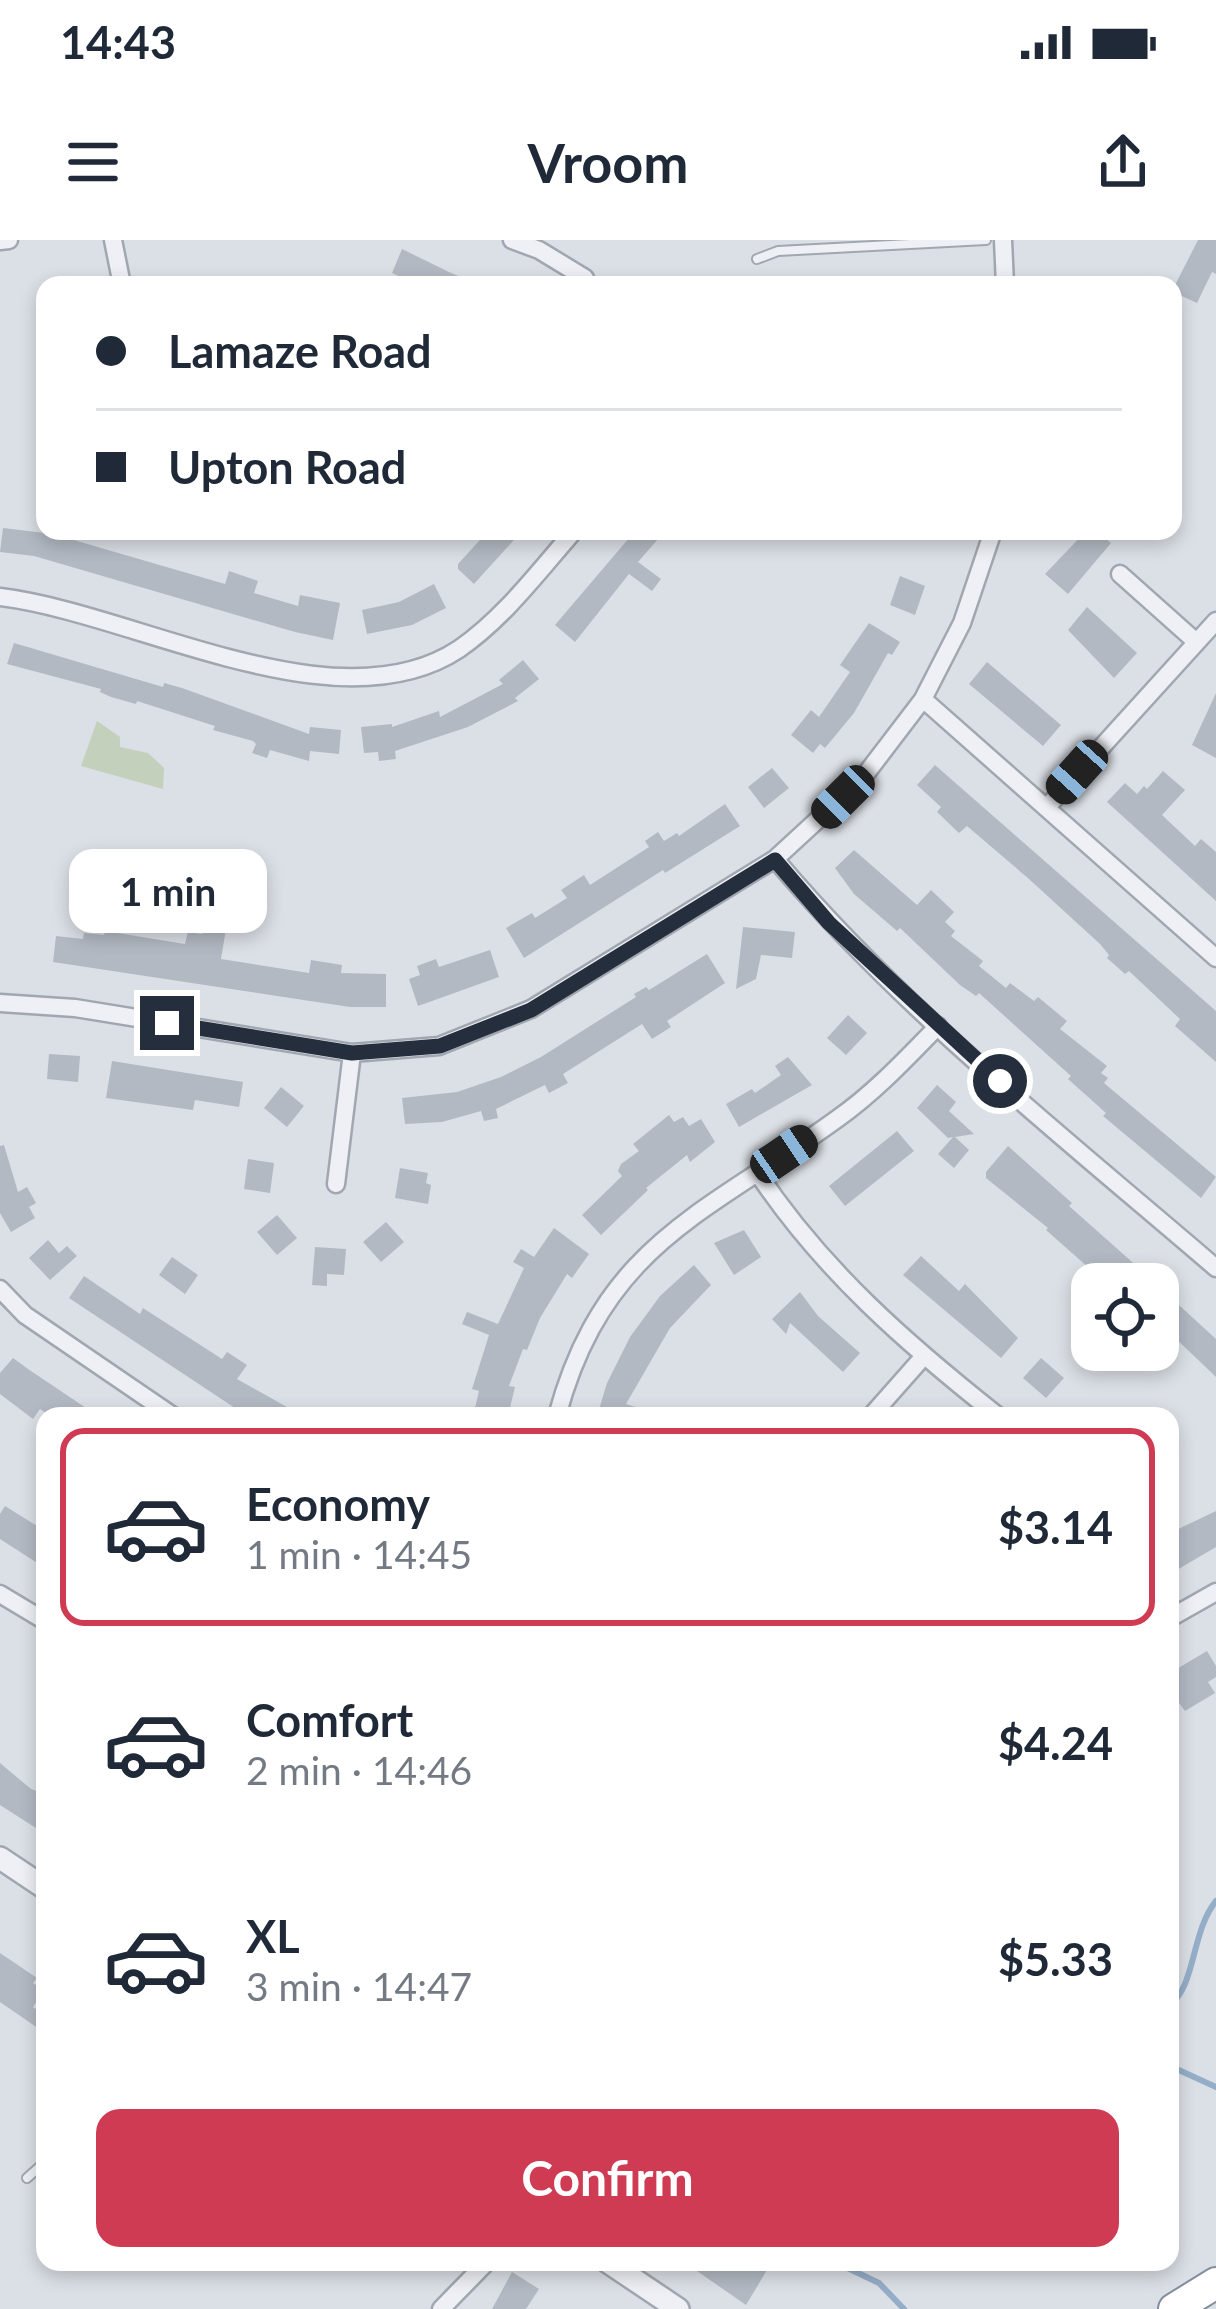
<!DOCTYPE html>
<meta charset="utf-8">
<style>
:root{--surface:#fff;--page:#f6f6f7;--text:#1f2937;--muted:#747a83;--line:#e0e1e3;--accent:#d03b54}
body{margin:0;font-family:Lato,sans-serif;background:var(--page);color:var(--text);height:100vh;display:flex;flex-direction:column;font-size:45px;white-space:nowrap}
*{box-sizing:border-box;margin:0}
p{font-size:39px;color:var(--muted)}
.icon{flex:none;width:66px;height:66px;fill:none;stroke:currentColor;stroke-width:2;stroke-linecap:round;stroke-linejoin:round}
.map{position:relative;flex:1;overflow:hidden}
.sheet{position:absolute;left:36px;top:1167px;width:1143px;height:864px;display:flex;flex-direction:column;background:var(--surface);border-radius:24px;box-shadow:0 6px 18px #0003}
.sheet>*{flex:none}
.banner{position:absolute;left:36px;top:36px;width:1146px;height:264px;border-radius:24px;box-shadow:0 6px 18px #0003;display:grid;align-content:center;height:264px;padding:0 60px;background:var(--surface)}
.buttons{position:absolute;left:1071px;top:1023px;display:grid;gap:24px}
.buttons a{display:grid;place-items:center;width:108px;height:108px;border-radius:24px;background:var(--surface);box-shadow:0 6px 18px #0003;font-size:60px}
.end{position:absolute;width:54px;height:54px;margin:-27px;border:15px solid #252e3c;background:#fff;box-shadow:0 0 0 6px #fff}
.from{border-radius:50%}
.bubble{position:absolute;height:84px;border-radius:24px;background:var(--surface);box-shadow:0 6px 18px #0003;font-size:39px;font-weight:700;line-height:84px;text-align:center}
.car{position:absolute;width:36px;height:72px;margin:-36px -18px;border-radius:15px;box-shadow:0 0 9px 3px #0007;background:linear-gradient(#222 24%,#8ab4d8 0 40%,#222 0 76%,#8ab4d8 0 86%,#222 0)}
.banner b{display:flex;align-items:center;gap:42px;height:114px;font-size:45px}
.banner b+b{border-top:3px solid var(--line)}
.banner i{width:30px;height:30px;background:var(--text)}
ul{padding:21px 0 0;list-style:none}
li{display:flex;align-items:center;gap:36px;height:198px;margin:0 24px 18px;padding:0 36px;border:6px solid transparent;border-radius:24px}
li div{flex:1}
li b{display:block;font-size:45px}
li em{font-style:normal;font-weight:700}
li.selected{border-color:var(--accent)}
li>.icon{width:108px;height:108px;stroke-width:1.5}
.cta{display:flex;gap:24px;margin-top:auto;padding:24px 60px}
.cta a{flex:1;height:138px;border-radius:24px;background:var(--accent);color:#fff;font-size:48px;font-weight:700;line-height:138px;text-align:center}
.status{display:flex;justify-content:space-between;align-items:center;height:84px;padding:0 60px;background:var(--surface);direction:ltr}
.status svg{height:33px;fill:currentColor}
header{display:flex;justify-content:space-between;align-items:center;height:156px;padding:0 60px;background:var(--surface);font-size:54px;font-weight:700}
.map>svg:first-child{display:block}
.green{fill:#c2d0bc}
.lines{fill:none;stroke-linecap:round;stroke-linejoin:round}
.stream{stroke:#95aec8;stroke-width:6}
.building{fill:#b3b9c3}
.service-casing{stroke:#a1a7b0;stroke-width:12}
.minor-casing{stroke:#a1a7b0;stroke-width:21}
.tertiary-casing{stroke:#a1a7b0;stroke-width:26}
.motorway-casing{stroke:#838d9d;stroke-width:34}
.service{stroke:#eef0f5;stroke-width:8}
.minor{stroke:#eef0f5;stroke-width:16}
.tertiary{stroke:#eef0f5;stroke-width:21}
.motorway{stroke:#fff;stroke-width:30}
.route{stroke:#252e3c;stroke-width:15}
</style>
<div class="status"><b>14:43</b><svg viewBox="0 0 49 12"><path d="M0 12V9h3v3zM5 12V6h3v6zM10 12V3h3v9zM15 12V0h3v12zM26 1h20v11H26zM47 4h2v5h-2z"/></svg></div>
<header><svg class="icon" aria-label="menu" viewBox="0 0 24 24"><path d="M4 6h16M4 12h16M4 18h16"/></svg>Vroom<svg class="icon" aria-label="share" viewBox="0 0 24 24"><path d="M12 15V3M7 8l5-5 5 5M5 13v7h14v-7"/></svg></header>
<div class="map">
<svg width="1216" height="2069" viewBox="0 0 1216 2069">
<rect width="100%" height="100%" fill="#dbe0e6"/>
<!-- green -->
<path class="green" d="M97,481l23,16v10l28,6 16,15 -1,21 -82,-23z"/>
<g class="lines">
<!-- stream -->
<path class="stream" d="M1170,1765c26,-20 21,-73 46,-104
M1170,1826l46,21
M835,2022l44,21 25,26"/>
</g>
<!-- building -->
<path class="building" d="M1198,0h18v34l-4,-2 -15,31 -24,-11v-3z
M402,9l47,23 30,13h-74l2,-5 -15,-7z
M3,288l50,6 172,50 4,-13 29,10 -4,12 44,13 2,-11 40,8 -7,37 -38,-8 -261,-76 -34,-4z
M488,291h34l-48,53 -16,-15v-5z
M635,291h30l-27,31 23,17 -9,12 -23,-17 -54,68 -20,-17z
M1086,291h11l14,12 -43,51 -23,-20z
M900,336l25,10 -10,29 -25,-10z
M434,344l12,24 -34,17 -45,9 -5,-24 37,-8z
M1087,367l50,46 -23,25 -46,-48z
M869,383l31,19 -8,13 -4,-2 -34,60 -29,35 -5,-4 -7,9 -22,-18 20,-25 8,7 31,-45 -10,-7z
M14,403l149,44 1,-4 18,5 127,46 1,-7 31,3 -2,24 -29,-3 -1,10 -39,-11 -3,8 -15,-5 4,-9 -3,-3 -40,-11 2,-4 -78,-25 -1,3 -25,-7 -11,-5 1,-3 -94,-25z
M523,420l16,19 -24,19 3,3 -50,26 -73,24 1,8 -17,2 -1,-9 -14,1 -3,-26 31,-3v3l47,-16 1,6 63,-33 -4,-4z
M987,422l74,63 -18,21 -74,-62z
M1216,453v65l-24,-13z
M935,525l281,246v51l-41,-36 5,-7 -51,-48 -4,3 -18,-16 2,-3 -9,-11 -71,-65 -62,-53 -8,7 -22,-21 4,-5 -24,-22z
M772,528l17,20 -25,20 -16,-21z
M1163,531l22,19 -23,25 33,31 6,-7 15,13v49l-109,-99 18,-19 12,11 7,-8 3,3z
M725,564l15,22 -75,47 -2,-3 -139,88 -18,-30 26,-15 3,5 32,-20 -6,-8 23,-15 6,10 59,-38 -4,-6 13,-9 6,9 13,-8 2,3z
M854,610l63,55 14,-15 23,22 -9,10 10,9 -4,5 32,25 -4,5 27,22 4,-5 24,18 4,-4 29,24 -7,8 47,37 -6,7 7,5 -4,5 112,94 -15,21 -98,-82 3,-3 -38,-34 3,-3 -92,-83 -3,3 -16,-11 -60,-57 -3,3 -43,-37 -19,-26z
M209,661l26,5 -3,17h-5l-6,36 88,14 2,-13 31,5 -1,8 45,1v33h-36l-297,-45 3,-26 27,3 1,-6 20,2 1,-4 80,13 3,-12 14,2z
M743,687l52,5 -3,26 -31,-3 -5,24 -20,10z
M490,710l9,27 -81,29 -9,-27 11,-4 -3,-9 19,-7 3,8z
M707,714l18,29 -58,38 4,6 -19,12 -10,-15 -79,50 5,9 -19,10 -4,-8 -49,24 2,9 -14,3 -3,-10 -39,11 -37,2 -3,-26 55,-6 44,-15 40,-20 95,-60 -2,-3 12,-7 3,3z
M848,775l19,18 -21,22 -19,-17z
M49,814l31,2 -2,26 -31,-3z
M788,817l24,28 -73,42 -13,-23 26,-15 3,4 26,-18 -6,-9z
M112,821l131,21 -4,25 -44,-7 -2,10 -87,-12z
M937,845l19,17 -7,9 25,23 -19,3 14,13 -15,18 -16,-14 15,-17 -5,1 -31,-30z
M281,847l23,19 -17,21 -23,-19z
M669,875l5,7 9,-5 6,9 12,-7 14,23 -25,20 -3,-7 -41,33 2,2 -47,45 -19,-20 40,-39 -4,-5 3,-7 18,-13 -6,-7z
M897,891l17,20 -69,55 -16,-20z
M4,905l14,47 9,-5 9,16 -7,4 6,11 -24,14 -11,-19v-67z
M1008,906l64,57 -3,3 88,78h-50l-61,-54 2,-2 -62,-50v-6z
M248,919l26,4 -4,30 -26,-4z
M400,928l28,5 -2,10 5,2 -3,19 -33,-6z
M277,975l20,23 -20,17 -20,-23z
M386,982l18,20 -23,20 -18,-20z
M554,988l35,26 -17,24 -5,-4 -27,44 -13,32 -4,-1 -14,37 6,1 -7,29 -33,-8 4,-17 -7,-2 17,-54 -27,-11 5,-12 31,12 26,-56 -11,-6 8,-13 13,8z
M744,990l17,27 -27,18 -20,-32z
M48,1000l11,13 8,-7 10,10 -27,24 -21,-22z
M315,1007l31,2 -2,26 -17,-1v12l-15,-1z
M921,1016l38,35 6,-7 53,54 -17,20 -98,-83z
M172,1017l26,18 -13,19 -26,-19z
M694,1025l17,20 -41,43 -44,76 25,8v4h-54l10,-33 23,-46 30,-41z
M84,1036l56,38 3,-6 79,51 5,-7 20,13 -10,14 66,37h-56l-178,-118z
M800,1052l18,24 42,37 -17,19 -53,-49 -4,11 -14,-15z
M1168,1055l48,44v38l-46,-44 -12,13v-40z
M13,1118l15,11 70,47h-48l-10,-7 -7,10 -33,-25v-21z
M1041,1118l23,20 -18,20 -23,-20z
M5,1266l40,25v37l-45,-29v-25z
M1216,1271v36l-46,27v-41z
M1207,1411l9,15v11l-8,5 7,11 -30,18 -6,-8 -9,5v-35z
M0,1523l31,26 14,5v19l-9,15 -36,-23z
M0,1713l37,25 -4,5 11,8 -11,16 12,9v17l-45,-31z
M684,2022h70l13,8 -21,35z
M512,2032l27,17 -13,20h-34z"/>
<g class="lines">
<defs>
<path id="service" d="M757,19l21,-8 208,-11
M27,1938l18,-16"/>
<path id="minor" d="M113,0l9,45
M512,0l27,10 46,28
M1003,0l2,45
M0,1l9,-1
M1120,334l74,66
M0,357c134,16 337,133 459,52 45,-31 79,-77 115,-118
M923,459l293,259
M1048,566l168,-185
M775,619c129,153 290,279 441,409
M0,763l75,5 277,45 87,-7 92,-37 244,-150 87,-80 61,-80 39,-76 31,-92
M757,932c64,97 150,172 241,244
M336,944l16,-131
M0,1049l25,26 148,101
M557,1176c47,-173 149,-202 280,-297 37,-26 69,-60 101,-93
M871,1176l53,-60
M0,1354l45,27
M1170,1378l46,-26
M441,2069l46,-47"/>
<path id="tertiary" d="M0,1618l45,30
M608,2022l70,47"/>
<path id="motorway" d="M1174,2069l42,-26"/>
</defs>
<!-- service casing -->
<use href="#service" class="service-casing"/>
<!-- minor casing -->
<use href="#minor" class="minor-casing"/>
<!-- tertiary casing -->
<use href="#tertiary" class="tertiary-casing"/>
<!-- motorway casing -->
<use href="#motorway" class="motorway-casing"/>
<!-- service -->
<use href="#service" class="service"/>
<!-- minor -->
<use href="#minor" class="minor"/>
<!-- tertiary -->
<use href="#tertiary" class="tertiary"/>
<!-- motorway -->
<use href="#motorway" class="motorway"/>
</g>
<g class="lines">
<!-- route -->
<path class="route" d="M167,783l185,30 88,-7 91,-36 244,-150 54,63 171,158"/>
</g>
</svg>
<div class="buttons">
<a><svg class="icon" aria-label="locate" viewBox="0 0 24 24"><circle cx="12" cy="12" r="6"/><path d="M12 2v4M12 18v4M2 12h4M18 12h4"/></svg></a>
</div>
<i class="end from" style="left:1000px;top:841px"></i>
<i class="end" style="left:167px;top:783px"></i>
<div class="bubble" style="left:69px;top:609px;width:198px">1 min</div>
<i class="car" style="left:1077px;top:532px;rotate:222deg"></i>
<i class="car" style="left:843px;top:557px;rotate:225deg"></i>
<i class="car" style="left:784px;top:914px;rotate:56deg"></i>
<div class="banner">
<b><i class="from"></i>Lamaze Road</b>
<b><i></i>Upton Road</b>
</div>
<section class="sheet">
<ul>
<li class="selected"><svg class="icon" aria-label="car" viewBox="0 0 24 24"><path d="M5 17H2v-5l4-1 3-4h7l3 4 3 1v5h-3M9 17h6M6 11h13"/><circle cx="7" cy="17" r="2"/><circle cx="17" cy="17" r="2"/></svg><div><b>Economy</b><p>1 min · 14:45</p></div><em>$3.14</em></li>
<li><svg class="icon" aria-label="car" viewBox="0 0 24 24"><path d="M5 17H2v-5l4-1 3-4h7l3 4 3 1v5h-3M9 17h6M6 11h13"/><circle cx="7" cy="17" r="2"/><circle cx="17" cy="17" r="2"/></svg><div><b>Comfort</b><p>2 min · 14:46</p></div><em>$4.24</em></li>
<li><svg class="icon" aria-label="car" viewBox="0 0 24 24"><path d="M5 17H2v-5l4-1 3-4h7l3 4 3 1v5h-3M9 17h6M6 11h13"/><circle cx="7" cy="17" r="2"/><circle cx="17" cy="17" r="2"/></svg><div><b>XL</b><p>3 min · 14:47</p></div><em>$5.33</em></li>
</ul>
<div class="cta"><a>Confirm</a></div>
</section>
</div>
